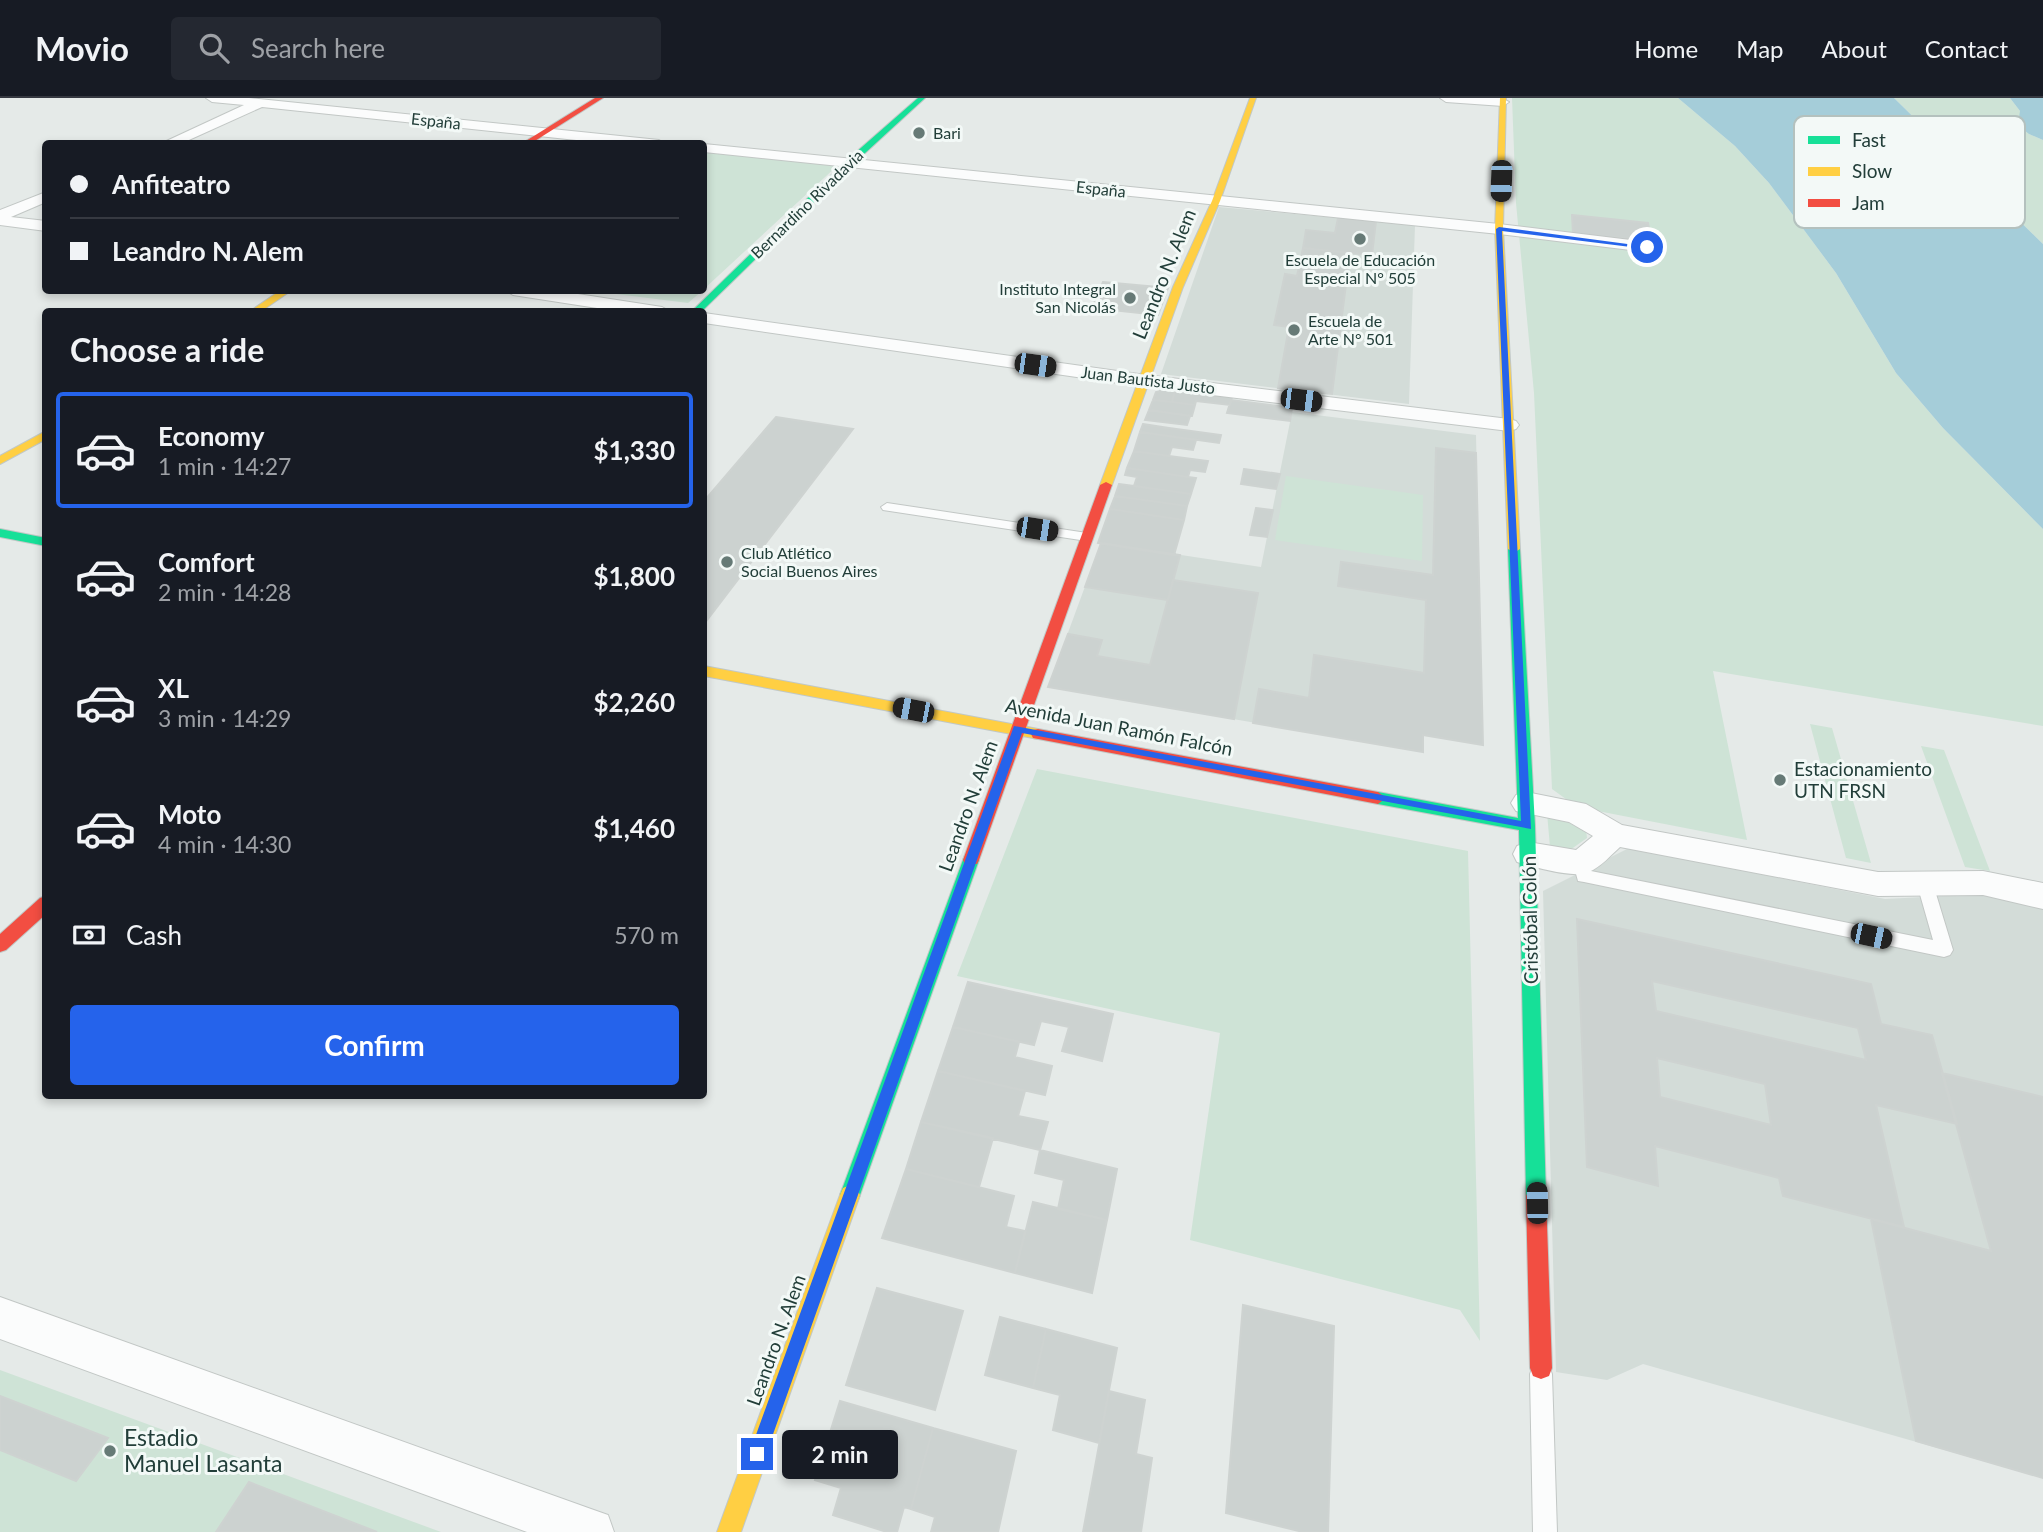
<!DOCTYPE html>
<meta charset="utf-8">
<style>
:root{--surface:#171b24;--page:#242831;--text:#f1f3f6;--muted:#9ea1a6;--line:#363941;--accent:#2563eb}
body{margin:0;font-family:Lato,sans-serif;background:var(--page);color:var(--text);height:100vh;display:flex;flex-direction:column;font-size:26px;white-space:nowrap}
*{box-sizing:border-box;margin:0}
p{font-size:23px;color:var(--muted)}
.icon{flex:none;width:38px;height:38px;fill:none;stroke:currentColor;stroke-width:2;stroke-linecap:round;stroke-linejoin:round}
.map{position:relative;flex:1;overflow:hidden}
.panel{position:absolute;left:42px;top:210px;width:665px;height:791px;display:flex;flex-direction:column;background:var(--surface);border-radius:7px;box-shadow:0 4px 10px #0003}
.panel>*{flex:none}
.guide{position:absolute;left:42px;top:42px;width:665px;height:154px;border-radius:7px;box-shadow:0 4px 10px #0003;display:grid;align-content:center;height:154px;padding:0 28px;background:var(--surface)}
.end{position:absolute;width:32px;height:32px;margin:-16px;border:9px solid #2563eb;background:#fff;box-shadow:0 0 0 4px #fff}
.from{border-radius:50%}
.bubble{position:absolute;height:49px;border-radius:7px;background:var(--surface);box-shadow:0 4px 10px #0003;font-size:23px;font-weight:700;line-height:49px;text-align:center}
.car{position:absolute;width:21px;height:42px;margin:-21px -10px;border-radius:9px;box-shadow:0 0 5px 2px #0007;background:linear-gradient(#222 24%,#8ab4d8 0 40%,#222 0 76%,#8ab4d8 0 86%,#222 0)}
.guide b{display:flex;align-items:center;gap:24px;height:66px;font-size:26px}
.guide b+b{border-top:2px solid var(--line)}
.guide i{width:18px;height:18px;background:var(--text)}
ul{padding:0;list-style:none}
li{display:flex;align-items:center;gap:21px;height:116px;margin:0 14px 10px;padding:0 14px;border:4px solid transparent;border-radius:7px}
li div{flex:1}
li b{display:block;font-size:26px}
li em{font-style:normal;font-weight:700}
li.active{border-color:var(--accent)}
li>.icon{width:63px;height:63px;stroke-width:1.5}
h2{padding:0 28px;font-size:32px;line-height:84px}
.pay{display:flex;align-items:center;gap:18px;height:77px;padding:0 28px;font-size:26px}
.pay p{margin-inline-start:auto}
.action{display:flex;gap:14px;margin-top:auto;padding:14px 28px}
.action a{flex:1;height:80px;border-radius:7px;background:var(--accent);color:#fff;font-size:28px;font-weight:700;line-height:80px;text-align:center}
header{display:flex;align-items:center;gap:42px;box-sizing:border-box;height:98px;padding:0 35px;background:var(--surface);border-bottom:2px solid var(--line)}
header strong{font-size:33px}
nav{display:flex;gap:38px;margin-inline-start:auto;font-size:24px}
.search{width:490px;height:63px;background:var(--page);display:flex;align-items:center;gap:18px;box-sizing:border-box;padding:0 24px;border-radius:7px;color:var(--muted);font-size:26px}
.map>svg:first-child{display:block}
.built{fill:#d3dcd8}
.green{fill:#cee3d6}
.water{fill:#a5cdd9}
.building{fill:#ccd2d0;stroke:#ced3d1;stroke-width:2;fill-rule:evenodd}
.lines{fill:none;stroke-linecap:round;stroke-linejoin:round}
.lane-casing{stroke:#c2c7c5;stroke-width:2}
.street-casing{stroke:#c2c7c5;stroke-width:2}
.fast-casing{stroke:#c1c8c6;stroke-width:2}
.slow-casing{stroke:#c1c8c6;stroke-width:2}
.jam-casing{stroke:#c1c8c6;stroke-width:2}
.lane{fill:#fbfcfc;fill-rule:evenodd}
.street{fill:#fbfcfc;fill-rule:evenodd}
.fast{fill:#16e098;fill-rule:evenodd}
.slow{fill:#ffcf43;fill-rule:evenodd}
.jam{fill:#f24e42;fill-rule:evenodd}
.route{fill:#2563eb}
.poi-dot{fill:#667a76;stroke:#f3f9f7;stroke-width:2.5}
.labels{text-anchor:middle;stroke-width:6;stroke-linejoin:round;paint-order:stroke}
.far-street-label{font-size:16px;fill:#223e39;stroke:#f3f9f7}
.far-poi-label{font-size:16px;fill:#223e39;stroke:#f3f9f7;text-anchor:start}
.street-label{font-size:19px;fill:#223e39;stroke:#f3f9f7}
.poi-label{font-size:19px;fill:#223e39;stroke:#f3f9f7;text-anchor:start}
.near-poi-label{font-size:23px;fill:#223e39;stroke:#f3f9f7;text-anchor:start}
.key{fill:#f3f9f7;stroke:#b4c1be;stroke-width:2}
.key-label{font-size:19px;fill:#223e39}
</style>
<header>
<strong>Movio</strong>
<div class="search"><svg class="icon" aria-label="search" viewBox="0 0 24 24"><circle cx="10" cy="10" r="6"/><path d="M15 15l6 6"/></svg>Search here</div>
<nav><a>Home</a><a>Map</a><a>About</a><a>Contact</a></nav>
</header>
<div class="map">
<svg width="2043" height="1434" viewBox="0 0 2043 1434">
<rect width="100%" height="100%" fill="#e5eae8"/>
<!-- built -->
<path class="built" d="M1219,109l196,18 -6,179 -248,-30z
M1292,314l184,23 7,310 -59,-10 -1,17 -375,-65 53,-144 160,24z
M1629,750l256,51 117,-6 41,9v576l-400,-114 -36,16 -51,-8 -13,-481z"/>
<!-- green -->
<path class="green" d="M1512,0h166l57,48 34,37 67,90 60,100 47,55 100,101v197l-330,-55 34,169 -170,-33 -25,-18 -18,-396 -18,-190z
M1894,0h116l10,13 9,23 14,6v104z
M704,54l133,14 -133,123z
M592,193h110l-14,12z
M1286,378l137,19 -1,66 -147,-21z
M1810,626l22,4 39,135 -25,-5z
M1921,648l23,4 46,121 -25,-4z
M1037,671l431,82 12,490 -20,-31 -270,-70 30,-207 -263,-57z
M1547,715c17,3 23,14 39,17l1,8 -17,12 -20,-3z
M0,1272l441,162h-441z"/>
<!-- water -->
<path class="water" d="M1678,0h216l149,146v285l-100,-101 -47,-55 -60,-100 -67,-90 -34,-37z
M2010,0h33v42l-14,-6 -11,-9 2,-14z"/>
<!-- building -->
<path class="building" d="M1572,117l76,8 2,11 -18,-2 1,7 -60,-6z
M1338,120l38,3 -4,34 -69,-7 3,-18 29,3z
M1632,134l18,2 2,7 -19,-2z
M1303,150l47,5 -18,141 -54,-6 11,-61 -15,-2 11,-51 12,2z
M1103,184l65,6 -10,27 -66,-7z
M1166,291l9,1 -3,12 -19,-2 3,-8z
M1175,292l57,7 -2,8 -34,-4 -1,4 -23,-3z
M1153,302l19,2 23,3 -3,11 -43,-6z
M1231,302l61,8 -2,13 -63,-8z
M1149,312l41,6 -3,9 -42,-5z
M776,319l77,12 -149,195v-123z
M1143,326l26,4 52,7 -2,8 -79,-11z
M1140,334l56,8 -3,10 -21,-3 -3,9 -35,-5z
M1436,350l40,5 7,292 -60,-10v17l-170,-29 6,-34 50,9 5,-43 110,18 2,-73 -88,-14 3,-24 92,13z
M1134,353l35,5 39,5 -3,11 -15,-2 -2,7 -61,-9z
M1127,370l61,9 8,1 -5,16 -57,-8 3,-9 -12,-2z
M1244,371l36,5 -4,15 -35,-5z
M1119,386l15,2 57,8 -4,12 -72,-10z
M1115,398l72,10 -3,14 -74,-11z
M1256,410l17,2 -6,27 -17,-2z
M1110,411l74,11 -10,35 -76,-12z
M1101,445l79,12 -12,45 -83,-13z
M1173,482l85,13 -24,126 -186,-32 20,-53 34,6 -5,16 53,9z
M1577,821l294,65 10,40 51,11 25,89 -81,-19 28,122 -121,-31 -4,-18 -124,-32 3,40 -71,-19zM1652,883l206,47 8,32 -210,-49zM1657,960l108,26 6,41 -111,-28z
M968,884l145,32 -11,47 -40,-10 7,-24 -28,-6 -7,24 -81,-18z
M953,929l66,15 -4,15 37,9 -7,29 -107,-24z
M938,973l87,20 -7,25 30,6 -8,28 -119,-28z
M1942,975l101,24v381l-127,-37 -45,-222 120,32z
M921,1024l72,16 -14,49 -73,-18z
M1040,1052l77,19 -10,51 -49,-11 6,-29 -29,-7z
M906,1071l108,27 -8,31 19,4 -10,42 -133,-35z
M1033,1104l74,18 -15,73 -77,-20z
M877,1190l86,23 -28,99 -89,-25z
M1243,1207l91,21 -6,206h-25l-77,-19z
M1000,1219l46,12 -13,59 -48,-13z
M1046,1231l71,19 -18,95 -46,-13 7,-35 -27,-7z
M1109,1293l36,9 -9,54 16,4 -11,74h-58z
M0,1298l108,42 -32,43 -76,-31z
M840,1303l93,27 -22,81 -7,-2 -7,25h-10l-54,-17 8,-27 -26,-8z
M933,1330l83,23 -18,81h-67l4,-15 -24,-8z
M249,1384l128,50h-161z"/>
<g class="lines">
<defs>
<path id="lane" d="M887,405l200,30 6,4 -6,4 -204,-31 -2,-3z
M1581,759l6,2 4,12 342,69 -16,-56 2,-5h12l2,5 20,66 -3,5 -6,2 -360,-75 -6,-1 -5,-18 2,-4z
M1541,1265l8,3 3,8 5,158h-24l-3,-158 3,-8z"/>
<path id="street" d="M206,0h43l410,42 7,4h-52l-352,-37 -82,37h-20l84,-39 -32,-3z
M1440,0h61l8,4 -6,4 -57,-4z
M704,46l795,80 148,18 8,5 -8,5 -148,-18 -795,-82z
M46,94v10l-35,15 35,4v10l-46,-6v-15z
M505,192h47l110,17 9,5h-48l-110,-17z
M704,215l442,62 363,44 7,2 3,4 -3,4 -7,2 -363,-44 -442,-64z
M1526,694l60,12 36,21 256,47 105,-1 60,12v26l-60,-14 -105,1 -258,-49c-9,8 -19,20 -31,25 -14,7 -56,-5 -72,-10l-4,-8 4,-8 11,-4 48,8 17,-14 -24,-14 -53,-11 -5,-8 5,-8z
M0,1199l591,212 17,6 6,17h-87l-527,-193z"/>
<path id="fast" d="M918,0h7l-73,67 -151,147h-10l155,-151z
M0,431l46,9v8l-46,-9z
M1514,447l6,4 15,277 11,370 -3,7 -7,3 -7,-3 -3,-7 -7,-366 -141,-26 -8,-6 8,-6 140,26 -10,-269z
M971,756l6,2 2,4 -119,335 -3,7 -7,3 -7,-3 -3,-7 123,-335 2,-4z"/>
<path id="slow" d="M1250,0h6l-36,103 -37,86 -71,198 -6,3 -4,-1 -2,-2 73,-198 39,-86z
M1500,0h6l-3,131 17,320 -6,4 -6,-4 -13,-320z
M281,192h11l-32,22h-11z
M46,333v8l-46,25v-8z
M704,568l334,63 7,5 -7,5 -334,-63z
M850,1087l7,3 3,7 -119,337h-24l123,-337 3,-7z"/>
<path id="jam" d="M595,0h8l-73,46h-9z
M1106,384l6,3 -133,375 -2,4h-12l-2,-4 137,-375z
M1038,631l340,63 8,6 -8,6 -345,-66 -2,-4 2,-4z
M46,798v18l-40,36 -6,2v-18l40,-36z
M1536,1088l7,3 3,7 6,172 -3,8 -8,3 -8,-3 -3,-8 -4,-172 3,-7z"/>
</defs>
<!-- lane casing -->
<use href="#lane" class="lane-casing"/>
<!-- street casing -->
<use href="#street" class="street-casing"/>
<!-- fast casing -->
<use href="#fast" class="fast-casing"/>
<!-- slow casing -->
<use href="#slow" class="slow-casing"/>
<!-- jam casing -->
<use href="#jam" class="jam-casing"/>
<!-- lane -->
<use href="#lane" class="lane"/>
<!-- street -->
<use href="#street" class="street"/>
<!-- fast -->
<use href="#fast" class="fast"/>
<!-- slow -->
<use href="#slow" class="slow"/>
<!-- jam -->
<use href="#jam" class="jam"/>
</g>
<!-- route -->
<path class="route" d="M1499,129l151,20 -3,2 -145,-18 29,598 -509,-96 -256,721 -3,6 -6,3 -6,-3 -2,-6 265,-728 507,95 -25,-592z"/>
<!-- markers -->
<g class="poi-dot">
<circle cx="919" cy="35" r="7"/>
<circle cx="1360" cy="141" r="7"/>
<circle cx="1130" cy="200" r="7"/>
<circle cx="1294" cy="232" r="7"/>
<circle cx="727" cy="464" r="7"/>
<circle cx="1780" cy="682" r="7"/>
<circle cx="110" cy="1353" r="7"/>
</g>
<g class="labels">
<!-- far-street labels -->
<g class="far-street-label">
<text transform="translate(436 23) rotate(6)" y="6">España</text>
<text transform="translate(1101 91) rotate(6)" y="6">España</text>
<text transform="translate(807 106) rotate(-44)" y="6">Bernardino Rivadavia</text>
<text transform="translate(1148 282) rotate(7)" y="6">Juan Bautista Justo</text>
</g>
<!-- far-poi labels -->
<g class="far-poi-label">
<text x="933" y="41">Bari</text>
<text x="1360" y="168" text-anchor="middle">Escuela de Educación<tspan x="1360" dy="18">Especial N° 505</tspan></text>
<text x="1116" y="197" text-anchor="end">Instituto Integral<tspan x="1116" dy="18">San Nicolás</tspan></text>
<text x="1308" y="229">Escuela de<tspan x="1308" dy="18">Arte N° 501</tspan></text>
<text x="741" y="461">Club Atlético<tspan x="741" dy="18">Social Buenos Aires</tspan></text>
</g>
<!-- street labels -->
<g class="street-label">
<text transform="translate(1164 176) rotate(-68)" y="7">Leandro N. Alem</text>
<text transform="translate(1119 629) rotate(11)" y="7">Avenida Juan Ramón Falcón</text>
<text transform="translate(968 708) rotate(-70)" y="7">Leandro N. Alem</text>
<text transform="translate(1530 822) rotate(-91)" y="7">Cristóbal Colón</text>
<text transform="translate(776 1242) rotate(-70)" y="7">Leandro N. Alem</text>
</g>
<!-- poi labels -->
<g class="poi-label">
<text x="1794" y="678">Estacionamiento<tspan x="1794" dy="22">UTN FRSN</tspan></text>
</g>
<!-- near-poi labels -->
<g class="near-poi-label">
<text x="124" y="1348">Estadio<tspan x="124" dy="26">Manuel Lasanta</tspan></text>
</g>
</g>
<!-- legend -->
<rect x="1794" y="18" width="231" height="112" rx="10" class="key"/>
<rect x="1808" y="38" width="32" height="8" fill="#16e098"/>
<rect x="1808" y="69" width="32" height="9" fill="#ffcf43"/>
<rect x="1808" y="101" width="32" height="8" fill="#f24e42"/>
<g class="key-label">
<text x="1852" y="49">Fast</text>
<text x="1852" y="80">Slow</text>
<text x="1852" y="112">Jam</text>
</g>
</svg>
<i class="end from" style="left:1647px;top:149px"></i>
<i class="end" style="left:757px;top:1356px"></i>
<div class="bubble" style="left:782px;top:1332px;width:116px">2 min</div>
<i class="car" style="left:1501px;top:83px;rotate:182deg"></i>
<i class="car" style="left:1035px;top:267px;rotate:98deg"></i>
<i class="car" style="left:1301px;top:302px;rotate:97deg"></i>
<i class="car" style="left:1037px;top:431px;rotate:99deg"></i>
<i class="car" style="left:913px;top:612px;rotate:281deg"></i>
<i class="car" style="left:1871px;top:838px;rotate:102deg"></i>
<i class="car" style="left:1537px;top:1105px;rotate:359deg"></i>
<div class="guide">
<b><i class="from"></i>Anfiteatro</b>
<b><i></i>Leandro N. Alem</b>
</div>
<section class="panel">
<h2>Choose a ride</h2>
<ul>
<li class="active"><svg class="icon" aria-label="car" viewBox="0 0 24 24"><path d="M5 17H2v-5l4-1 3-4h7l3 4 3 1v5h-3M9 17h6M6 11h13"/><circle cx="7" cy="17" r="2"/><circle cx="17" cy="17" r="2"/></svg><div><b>Economy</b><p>1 min · 14:27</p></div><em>$1,330</em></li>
<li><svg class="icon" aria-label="car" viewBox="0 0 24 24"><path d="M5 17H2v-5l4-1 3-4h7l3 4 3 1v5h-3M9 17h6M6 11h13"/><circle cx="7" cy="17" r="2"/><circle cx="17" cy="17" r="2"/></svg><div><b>Comfort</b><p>2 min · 14:28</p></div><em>$1,800</em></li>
<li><svg class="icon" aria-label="car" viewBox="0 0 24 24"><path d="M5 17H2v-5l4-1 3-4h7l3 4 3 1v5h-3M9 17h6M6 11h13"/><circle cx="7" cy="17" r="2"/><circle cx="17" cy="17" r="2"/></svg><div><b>XL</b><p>3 min · 14:29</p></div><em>$2,260</em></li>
<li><svg class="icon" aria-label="car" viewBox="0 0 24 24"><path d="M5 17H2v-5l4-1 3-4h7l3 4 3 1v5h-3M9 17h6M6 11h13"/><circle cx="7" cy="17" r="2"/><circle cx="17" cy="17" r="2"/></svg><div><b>Moto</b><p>4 min · 14:30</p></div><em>$1,460</em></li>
</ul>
<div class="pay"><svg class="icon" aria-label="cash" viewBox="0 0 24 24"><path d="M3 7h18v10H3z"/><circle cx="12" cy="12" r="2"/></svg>Cash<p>570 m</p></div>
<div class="action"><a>Confirm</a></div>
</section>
</div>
